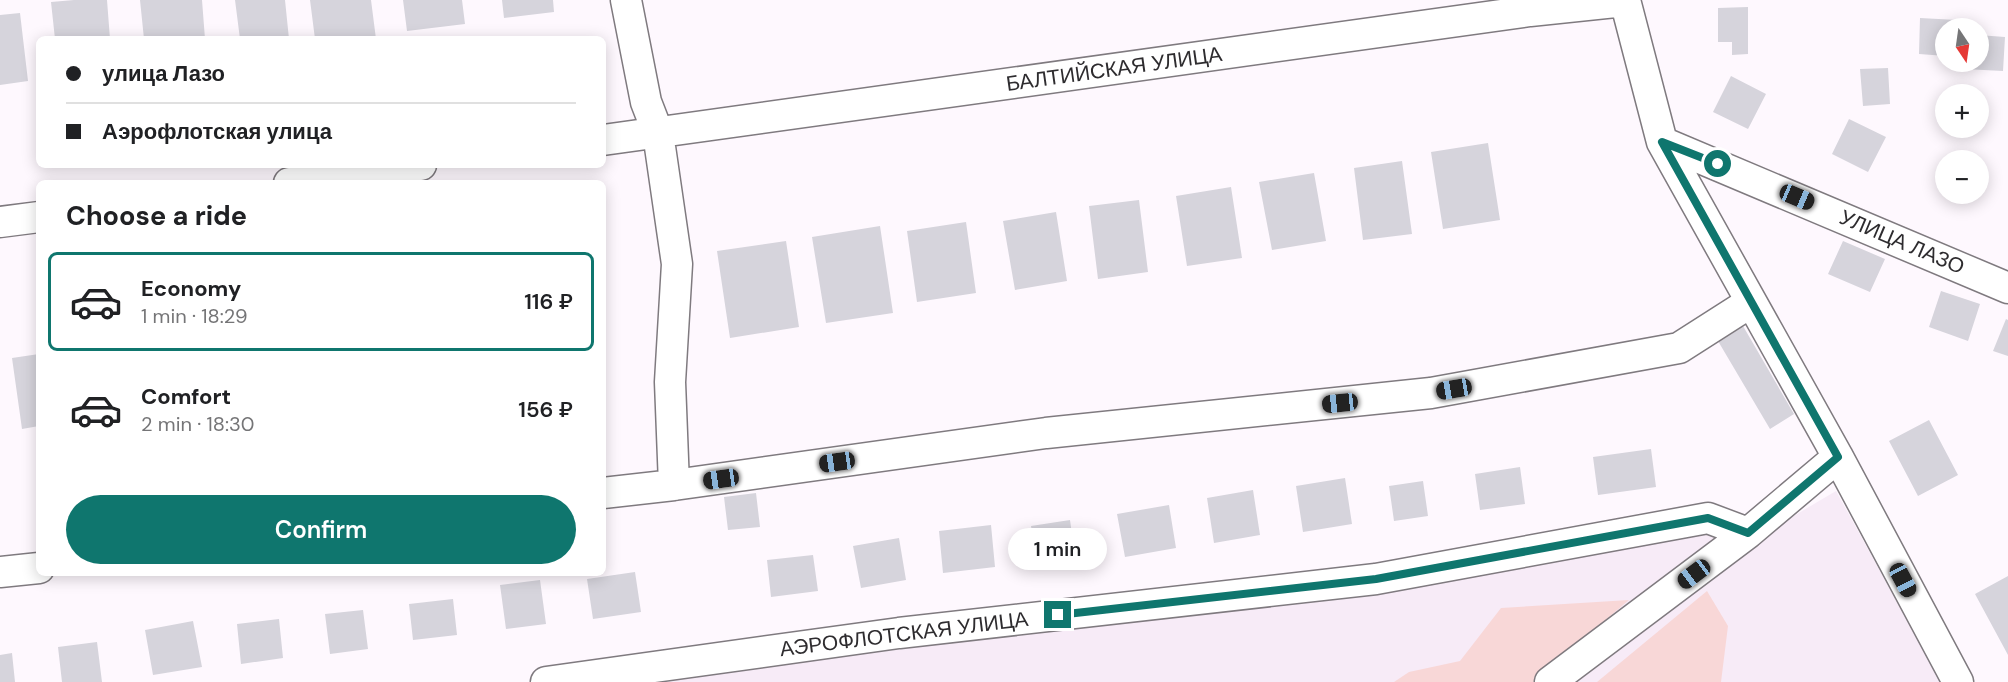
<!DOCTYPE html>
<meta charset="utf-8">
<style>
:root{--surface:#fff;--page:#f2f2f2;--text:#202124;--muted:#757577;--line:#e0e0e0;--accent:#0f766e}
body{margin:0;font-family:"DM Sans",sans-serif;background:var(--page);color:var(--text);height:100vh;display:flex;flex-direction:column;font-size:22px;white-space:nowrap}
*{box-sizing:border-box;margin:0}
p{font-size:20px;color:var(--muted)}
.icon{flex:none;width:33px;height:33px;fill:none;stroke:currentColor;stroke-width:2;stroke-linecap:round;stroke-linejoin:round}
.map{position:relative;flex:1;overflow:hidden}
.drawer{position:absolute;left:36px;top:180px;width:570px;height:396px;display:flex;flex-direction:column;background:var(--surface);border-radius:9px;box-shadow:0 3px 15px #0003}
.drawer>*{flex:none}
.banner{position:absolute;left:36px;top:36px;width:570px;height:132px;border-radius:9px;box-shadow:0 3px 15px #0003;display:grid;align-content:center;height:132px;padding:0 30px;background:var(--surface)}
.needle{width:39px;rotate:167deg}
.controls{position:absolute;left:1935px;top:18px;display:grid;gap:12px}
.controls a{display:grid;place-items:center;width:54px;height:54px;border-radius:50%;background:var(--surface);box-shadow:0 3px 15px #0003;font-size:30px}
.end{position:absolute;width:27px;height:27px;margin:-14px;border:8px solid #0f766e;background:#fff;box-shadow:0 0 0 3px #fff}
.from{border-radius:50%}
.bubble{position:absolute;height:42px;border-radius:21px;background:var(--surface);box-shadow:0 3px 15px #0003;font-size:20px;font-weight:600;line-height:42px;text-align:center}
.car{position:absolute;width:18px;height:36px;margin:-18px -9px;border-radius:8px;box-shadow:0 0 4px 2px #0007;background:linear-gradient(#222 24%,#8ab4d8 0 40%,#222 0 76%,#8ab4d8 0 86%,#222 0)}
.banner b{display:flex;align-items:center;gap:21px;height:57px;font-size:22px}
.banner b+b{border-top:2px solid var(--line)}
.banner i{width:15px;height:15px;background:var(--text)}
ul{padding:0;list-style:none}
li{display:flex;align-items:center;gap:18px;height:99px;margin:0 12px 9px;padding:0 18px;border:3px solid transparent;border-radius:9px}
li div{flex:1}
li b{display:block;font-size:22px}
li em{font-style:normal;font-weight:600}
li.selected{border-color:var(--accent)}
li>.icon{width:54px;height:54px;stroke-width:1.5}
h2{padding:0 30px;font-size:27px;line-height:72px}
.button{display:flex;gap:12px;margin-top:auto;padding:12px 30px}
.button a{flex:1;height:69px;border-radius:36px;background:var(--accent);color:#fff;font-size:24px;font-weight:600;line-height:69px;text-align:center}
.map>svg:first-child{display:block}
.built{fill:#f7ebf7}
.green{fill:#f8d7d7}
.building{fill:#d6d4dc}
.lines{fill:none;stroke-linecap:round;stroke-linejoin:round}
.minor-casing{stroke:#7f7a7f;stroke-width:33}
.minor{stroke:#fff;stroke-width:30}
.route{stroke:#0f766e;stroke-width:8}
.labels{text-anchor:middle;stroke-width:5;stroke-linejoin:round;paint-order:stroke}
.street-label{font-size:21px;fill:#2e2c2f;stroke:#fff}
</style>
<div class="map">
<svg width="2008" height="682" viewBox="0 0 2008 682">
<rect width="100%" height="100%" fill="#fef8fe"/>
<!-- built -->
<path class="built" d="M1836,491l105,191h-1293l755,-98 291,-50 59,6z"/>
<!-- green -->
<path class="green" d="M1707,591l21,35 -7,56h-124z
M1629,600l-96,82h-139l15,-10 51,-11 41,-53z"/>
<!-- building -->
<path class="building" d="M74,0h33l3,39h-55l-4,-37z
M140,0h62l3,39h-61z
M235,0h50l4,39h-49z
M310,0h61l5,39h-61z
M403,0h59l3,24 -58,7z
M502,0h51l1,12 -50,6z
M1748,7v47l-16,1v-13h-14v-34z
M20,13l8,68 -28,4v-70z
M1920,18l37,2v8h-11v28l-27,-2z
M1978,35l27,2 -2,34 -39,-2v-7h14z
M1888,68l2,36 -27,2 -3,-37z
M1731,76l35,18 -18,35 -35,-17z
M1849,119l37,18 -18,35 -36,-18z
M1488,143l12,77 -57,9 -12,-77z
M1402,161l10,73 -49,6 -9,-72z
M1314,173l12,68 -54,9 -13,-68z
M1231,187l11,71 -55,8 -11,-70z
M1139,200l9,72 -50,7 -9,-73z
M1056,212l11,69 -52,9 -12,-69z
M966,222l10,71 -59,9 -10,-71z
M880,226l13,87 -67,10 -14,-86z
M786,241l13,86 -69,11 -13,-87z
M1843,241l42,18 -15,33 -42,-18z
M1941,291l39,13 -12,37 -39,-14z
M2006,319l2,1v36l-15,-5z
M1743,326l51,88 -24,15 -52,-88z
M39,354v72l-17,3 -10,-71z
M1929,420l29,55 -40,21 -29,-55z
M1651,449l5,38 -58,8 -5,-38z
M1520,467l5,37 -45,6 -5,-36z
M1345,478l7,46 -49,8 -7,-46z
M1423,481l5,35 -34,5 -5,-35z
M1253,490l7,45 -46,8 -7,-45z
M756,493l4,34 -32,3 -4,-33z
M1169,505l7,43 -51,9 -8,-43z
M1070,520l5,36 -38,6 -6,-36z
M991,525l4,42 -52,6 -4,-42z
M899,538l7,42 -45,8 -8,-42z
M813,555l5,36 -47,6 -4,-37z
M635,572l6,40 -48,7 -6,-40z
M2008,576v79l-33,-61z
M540,580l6,44 -40,5 -6,-44z
M453,599l4,36 -44,5 -4,-36z
M363,610l5,39 -38,5 -5,-40z
M279,619l4,39 -42,6 -4,-40z
M193,621l9,46 -49,8 -8,-45z
M97,642l5,40h-40l-4,-35z
M12,653l3,29h-15v-27z"/>
<g class="lines">
<defs>
<path id="minor" d="M626,0l20,102 12,31 19,131 -7,118 4,103
M1625,0l37,142 176,315 120,225
M603,140l927,-129 95,-10
M1662,142l346,146
M289,183l132,-18
M0,222l39,-5
M603,493l71,-8 372,-52 385,-40 248,-45 72,-46
M0,572l39,-4
M546,682l353,-49 477,-54 332,-61 40,15 90,-76
M1550,682l198,-149"/>
</defs>
<!-- minor casing -->
<use href="#minor" class="minor-casing"/>
<!-- minor -->
<use href="#minor" class="minor"/>
</g>
<g class="lines">
<!-- route -->
<path class="route" d="M1058,615l318,-36 332,-61 40,15 90,-76 -176,-315 56,22"/>
</g>
<g class="labels">
<!-- street labels -->
<g class="street-label">
<text transform="translate(1114 69) rotate(-8)" y="7">БАЛТИЙСКАЯ УЛИЦА</text>
<text transform="translate(1902 242) rotate(23)" y="7">УЛИЦА ЛАЗО</text>
<text transform="translate(904 634) rotate(-7)" y="7">АЭРОФЛОТСКАЯ УЛИЦА</text>
</g>
</g>
</svg>
<div class="controls">
<a><svg class="needle" viewBox="-14 -14 28 28"><path d="M0-13l5 13h-10z" fill="#e53935"/><path d="M0 13l5-13h-10z" fill="#757577"/></svg></a>
<a>+</a>
<a>−</a>
</div>
<i class="end from" style="left:1718px;top:164px"></i>
<i class="end" style="left:1058px;top:615px"></i>
<div class="bubble" style="left:1008px;top:528px;width:99px">1 min</div>
<i class="car" style="left:1797px;top:197px;rotate:113deg"></i>
<i class="car" style="left:1454px;top:389px;rotate:260deg"></i>
<i class="car" style="left:1340px;top:403px;rotate:264deg"></i>
<i class="car" style="left:837px;top:462px;rotate:262deg"></i>
<i class="car" style="left:721px;top:479px;rotate:262deg"></i>
<i class="car" style="left:1694px;top:574px;rotate:233deg"></i>
<i class="car" style="left:1903px;top:580px;rotate:152deg"></i>
<div class="banner">
<b><i class="from"></i>улица Лазо</b>
<b><i></i>Аэрофлотская улица</b>
</div>
<section class="drawer">
<h2>Choose a ride</h2>
<ul>
<li class="selected"><svg class="icon" aria-label="car" viewBox="0 0 24 24"><path d="M5 17H2v-5l4-1 3-4h7l3 4 3 1v5h-3M9 17h6M6 11h13"/><circle cx="7" cy="17" r="2"/><circle cx="17" cy="17" r="2"/></svg><div><b>Economy</b><p>1 min · 18:29</p></div><em>116 ₽</em></li>
<li><svg class="icon" aria-label="car" viewBox="0 0 24 24"><path d="M5 17H2v-5l4-1 3-4h7l3 4 3 1v5h-3M9 17h6M6 11h13"/><circle cx="7" cy="17" r="2"/><circle cx="17" cy="17" r="2"/></svg><div><b>Comfort</b><p>2 min · 18:30</p></div><em>156 ₽</em></li>
</ul>
<div class="button"><a>Confirm</a></div>
</section>
</div>
